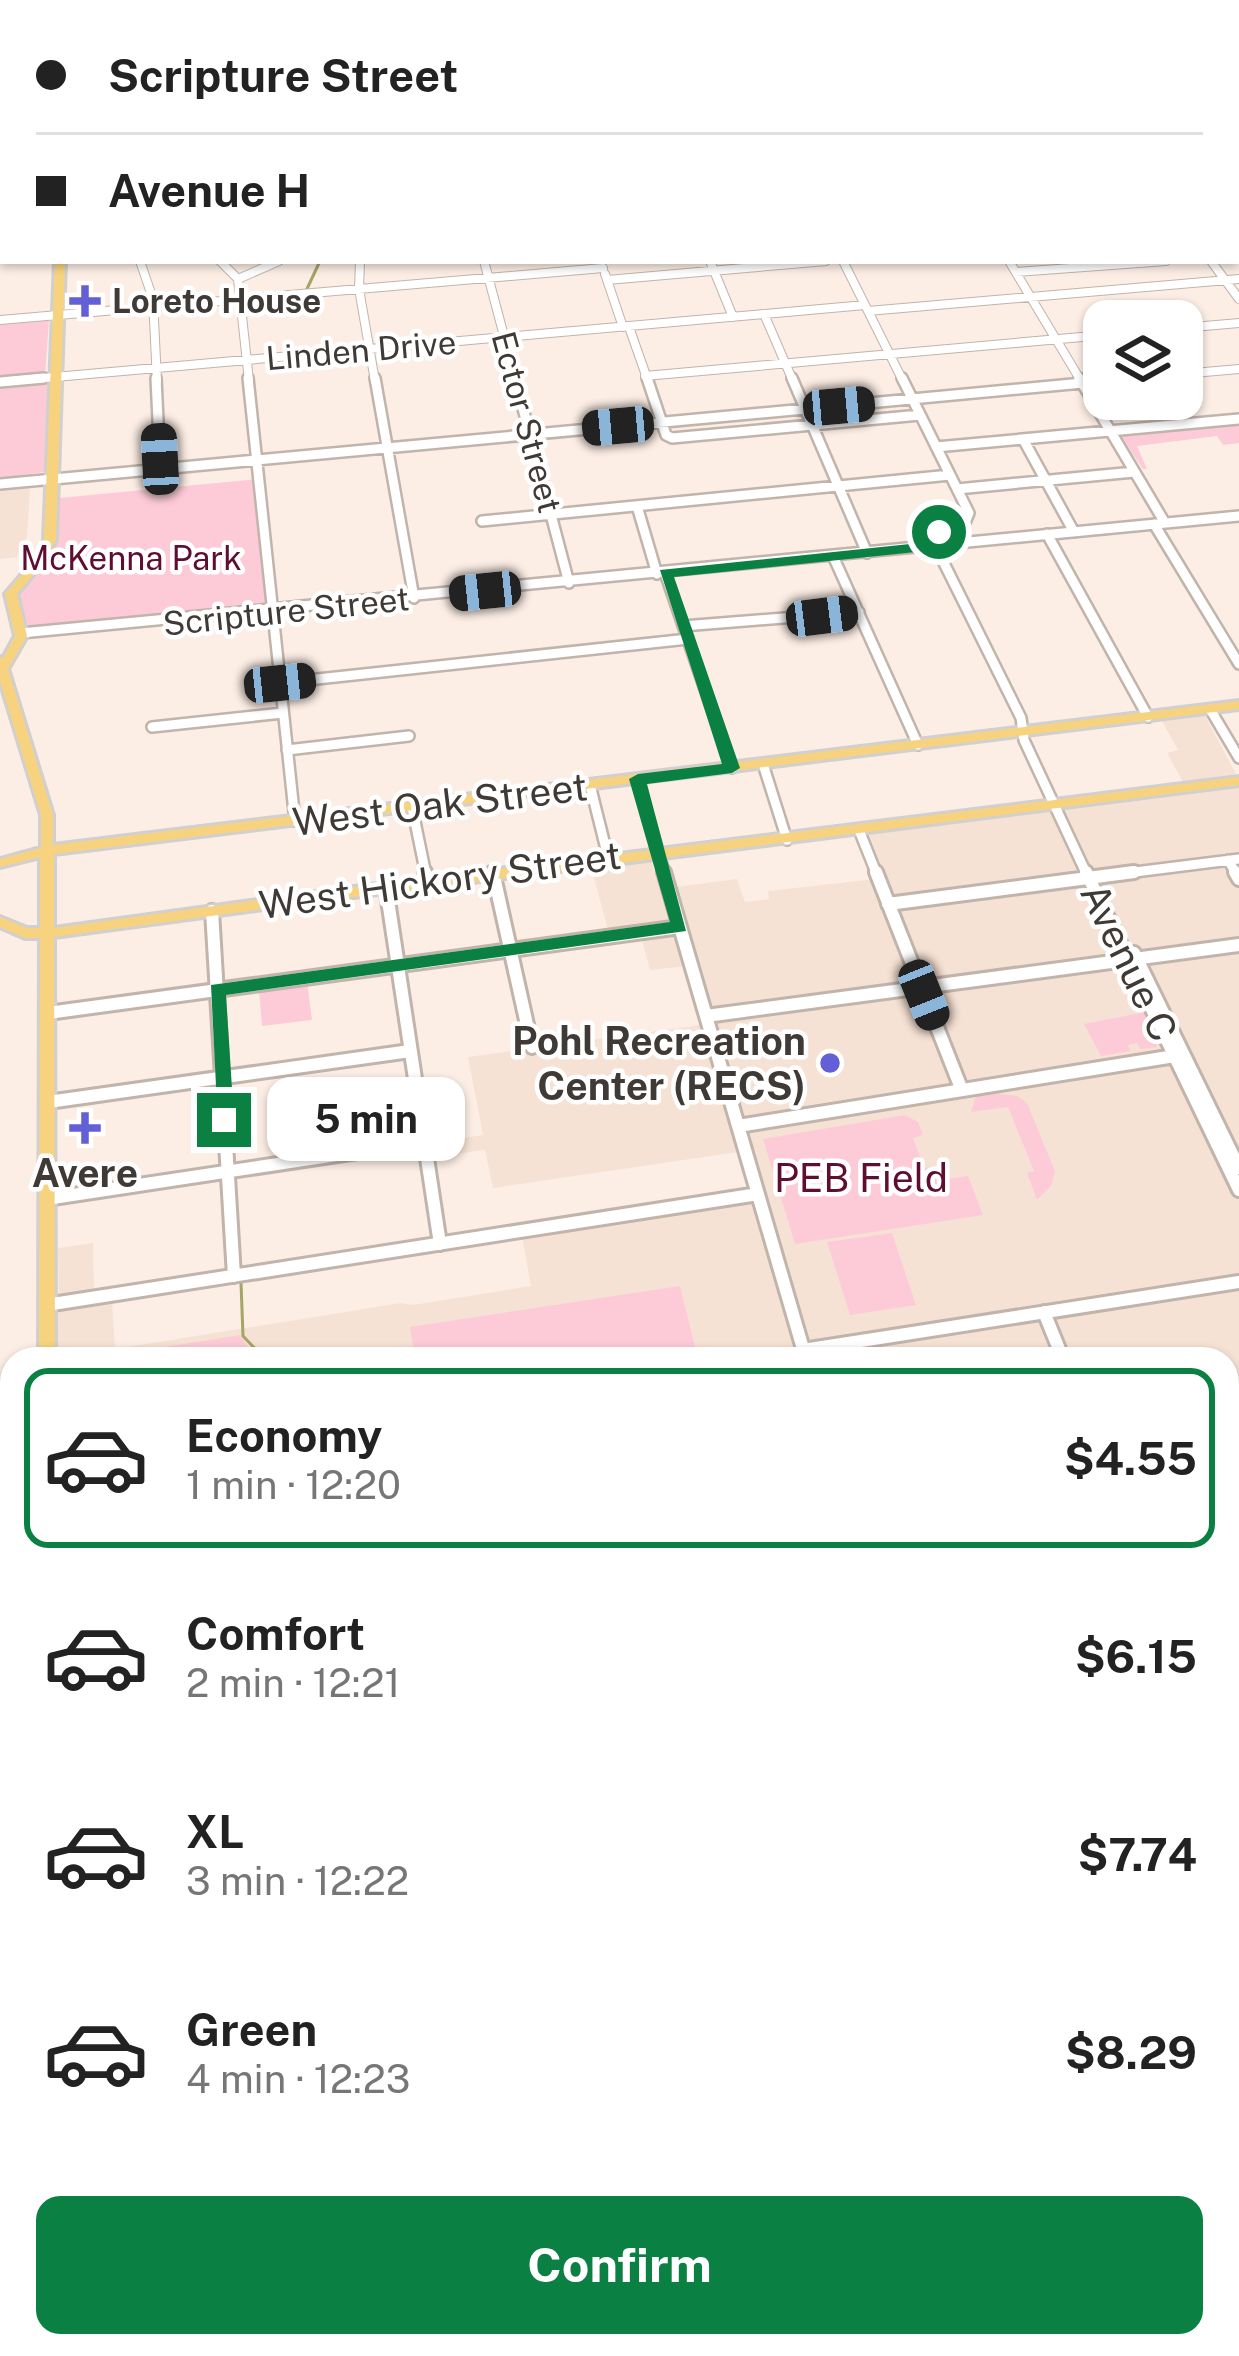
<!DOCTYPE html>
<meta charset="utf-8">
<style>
:root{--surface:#fff;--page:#f2f2f2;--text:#222;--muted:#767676;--line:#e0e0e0;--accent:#0b8043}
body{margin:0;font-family:"Public Sans",sans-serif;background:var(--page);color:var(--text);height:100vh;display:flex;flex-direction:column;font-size:45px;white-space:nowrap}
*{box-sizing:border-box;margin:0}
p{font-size:39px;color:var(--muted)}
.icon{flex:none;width:66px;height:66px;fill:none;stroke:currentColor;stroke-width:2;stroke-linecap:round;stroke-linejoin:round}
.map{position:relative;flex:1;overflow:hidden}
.drawer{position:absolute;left:0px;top:1347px;width:1239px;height:1011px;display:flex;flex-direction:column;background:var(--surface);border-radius:36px 36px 0 0;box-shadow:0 3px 9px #0004}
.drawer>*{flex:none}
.guide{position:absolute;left:0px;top:0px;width:1239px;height:264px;box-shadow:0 3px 9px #0004;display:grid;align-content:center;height:264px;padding:0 36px;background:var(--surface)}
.fabs{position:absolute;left:1083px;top:300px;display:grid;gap:24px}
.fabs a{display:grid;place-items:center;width:120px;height:120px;border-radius:24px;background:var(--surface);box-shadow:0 3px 9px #0004;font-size:60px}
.end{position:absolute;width:54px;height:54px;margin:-27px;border:15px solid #0b8043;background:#fff;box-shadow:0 0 0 6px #fff}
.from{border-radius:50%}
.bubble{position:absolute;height:84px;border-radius:24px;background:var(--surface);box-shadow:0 3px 9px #0004;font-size:39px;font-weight:700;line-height:84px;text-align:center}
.car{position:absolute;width:36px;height:72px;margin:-36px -18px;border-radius:15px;box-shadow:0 0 9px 3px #0007;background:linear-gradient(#222 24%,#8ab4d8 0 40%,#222 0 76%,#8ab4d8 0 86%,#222 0)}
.guide b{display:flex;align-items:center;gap:42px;height:114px;font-size:45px}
.guide b+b{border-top:3px solid var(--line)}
.guide i{width:30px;height:30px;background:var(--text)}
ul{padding:21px 0 0;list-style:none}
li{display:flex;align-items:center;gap:36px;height:180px;margin:0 24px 18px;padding:0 12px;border:6px solid transparent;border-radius:24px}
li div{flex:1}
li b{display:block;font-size:45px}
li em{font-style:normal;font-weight:700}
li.on{border-color:var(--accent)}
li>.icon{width:108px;height:108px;stroke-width:1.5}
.cta{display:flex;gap:24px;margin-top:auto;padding:24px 36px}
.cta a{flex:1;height:138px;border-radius:24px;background:var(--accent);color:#fff;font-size:48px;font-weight:700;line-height:138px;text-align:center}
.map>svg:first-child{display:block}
.built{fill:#f6e2d4}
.green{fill:#fdcbd7}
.water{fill:#cfd276;stroke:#a4a463;stroke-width:3}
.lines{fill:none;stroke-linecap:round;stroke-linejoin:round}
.stream-far1{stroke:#a4a463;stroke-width:3}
.stream{stroke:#a4a463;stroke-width:4.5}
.minor-far3-casing{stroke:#c1b4ab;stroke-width:10}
.minor-far2-casing{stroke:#c1b4ab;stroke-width:14}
.minor-far1-casing{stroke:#c1b4ab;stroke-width:18}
.minor-casing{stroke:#c1b4ab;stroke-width:21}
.major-casing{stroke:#d1d0cf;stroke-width:6}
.highway-casing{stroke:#d1d0cf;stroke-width:6}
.minor-far3{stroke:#fff;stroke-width:8}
.minor-far2{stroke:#fff;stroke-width:9}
.minor-far1{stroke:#fff;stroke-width:12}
.minor{stroke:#fff;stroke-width:15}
.major{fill:#f7d380;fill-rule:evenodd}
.highway{fill:#f1b62b;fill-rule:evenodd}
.route{fill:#0b8043}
.poi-dot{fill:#625fd7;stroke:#fff;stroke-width:4.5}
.labels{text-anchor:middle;stroke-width:9;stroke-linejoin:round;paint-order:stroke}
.far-poi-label{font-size:33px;font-weight:bold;fill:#403a37;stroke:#fff;text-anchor:start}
.far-street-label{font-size:33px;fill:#403a37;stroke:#fff}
.far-park-label{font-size:33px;fill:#5f0d30;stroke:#fff}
.street-label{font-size:39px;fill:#403a37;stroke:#fff}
.poi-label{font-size:39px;font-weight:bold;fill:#403a37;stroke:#fff;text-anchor:end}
.park-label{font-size:39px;fill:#5f0d30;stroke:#fff}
</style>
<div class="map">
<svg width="1239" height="2356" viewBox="0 0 1239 2356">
<rect width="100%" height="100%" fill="#fceee5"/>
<!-- built -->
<path class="built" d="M30,486l-3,51 -10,20 -17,2v-71z
M1205,716l31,58 -53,8 -16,-29 11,-3 -16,-29z
M1239,785v1102l-12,-2v-526h-1173v-49l58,-9 3,48 286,-46 12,2 118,-19 -9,-50 243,-38 -13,-48 -259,38 -8,-38 -52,7 -3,-14 53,-8 -15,-78 247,-34 -17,-58 -48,5 -11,-41 -30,4 -19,-69 60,-8 10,33 77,-10 8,23 24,-3 -1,-8 116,-13 -17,-45z
M93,1243l1,49 -35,4 -1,-48z
M1227,2048l12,3v305h-1179v-10h1167z"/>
<!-- green -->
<path class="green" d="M49,320l-4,56 -45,3v-55z
M48,380l-4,92 -44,6v-94z
M1239,423v20l-16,2 -6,-9 -80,10 10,23h-4l-24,-36z
M258,479l16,133 -225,22 -25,-6 -8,-33 37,-49 6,-48z
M307,982l5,38 -50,6 -3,-37z
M1145,1012l12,35 -16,2 -4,-6 -9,2 2,6 -29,5 -17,-32z
M986,1092l31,4 10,7 28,68 -4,15 -14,14 -10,-27 7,-2 -26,-64 -37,5 6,-19z
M905,1115l13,7 5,13 -10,3 11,30 10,-1 6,13 28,-4 15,39 -188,29 -32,-105z
M892,1233l24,72 -66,10 -23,-73z
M680,1286l18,73h-283l-5,-32z
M240,1335l16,24h-166z
M225,2346h333l2,10h-335z"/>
<!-- water -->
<path class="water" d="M1227,2234l12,8v114h-169l4,-10h153z"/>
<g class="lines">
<!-- stream-far1 -->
<path class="stream-far1" d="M306,291l14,-30
M241,1283l2,53 22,23"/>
<!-- stream -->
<path class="stream" d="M65,2346l1,10"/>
<defs>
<path id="minor-far3" d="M837,0h11
M9,3l45,-3
M732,3l4,-3
M802,3l13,-3
M1236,189l3,4
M140,261l13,38 4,82
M220,261l18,18 11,102
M360,261l-1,28 16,92
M484,261l32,120
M710,261l23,56
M843,261l60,120
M1009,261l72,120
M1211,261l28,38
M1016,272l150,-11
M605,274l18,53
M238,279l41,-18
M607,280l219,-19
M868,311l371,-32
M764,314l29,67
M0,320l603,-52
M629,327l19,54
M1182,328l57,-5
M1182,374l57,-5
M645,376l459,-41
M10,381l855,-76"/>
<path id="minor-far2" d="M156,378l5,106
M248,378l47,443
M375,378l39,220
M515,378l54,205
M647,378l19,57 6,3 248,-23
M792,378l75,175
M902,378l67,135 -5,12 -28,9 -1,11
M1079,378l86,145
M0,382l44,-4
M1023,439l51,93
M936,447l303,-28
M0,484l1104,-103
M957,489l177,-17
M637,506l20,68
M482,521l468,-46
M1154,524l85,140
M1047,534l101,183
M935,545l86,173 3,22 63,135
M833,556l85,189
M665,573l67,195
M683,626l176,-14
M21,633l1218,-117
M280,683l408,-44
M1210,709l29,49
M152,727l131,-14
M287,750l122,-14
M763,764l24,76
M637,779l28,96
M590,785l18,72
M412,807l14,68
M859,830l18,45
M1228,860l9,15
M1111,875l128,-16"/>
<path id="minor-far1" d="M425,872l2,9
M493,872l39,175
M664,872l142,487
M876,872l85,216
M1086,872l153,318
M1235,872l4,7
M386,887l54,357
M888,904l246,-32
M212,911l22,365
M1134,953l105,215
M48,1013l632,-86
M706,1016l533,-71
M48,1102l362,-51
M738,1126l443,-71
M46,1199l377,-57
M46,1305l712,-111
M1044,1312l19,47
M803,1350l436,-68
M1227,1419l12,-2"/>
<path id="minor" d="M1227,1629l12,-2
M1227,1778l12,16
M1227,1810l12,25
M1227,2098l12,-115
M1227,2109l12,55
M42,2346v10
M703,2346l43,10
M874,2346l38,8 49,-8
M760,2356l23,-10
M1014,2356l1,-10"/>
<path id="major" d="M60,0h8v3h-8z
M1236,35h3v5h-3z
M3,153v6l-3,1v-6z
M55,261h10l-9,279 -12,22 -27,32 10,42 -19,33 45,146v30l1186,-144v8l-1185,145v74l292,-40 893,-111v8l-893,113 -292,39 1,422h-16l1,-421h-15l-25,-11v-10l27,11h13v-71l-40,10v-8l41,-11v-33l-41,-134v-24l3,1 12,-22 -10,-42 30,-35 9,-19z
M0,1448l12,3v14l-12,-3z
M1239,1848c0,15 0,31 -12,38 0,-15 -4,-31 12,-38z
M1227,1889l12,3v20l-12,-3z
M12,1979v20l-12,2v-20z
M12,2002v20l-12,2v-20z
M1227,2016l12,4v20l-12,-4z
M1227,2052l7,3 5,11 -2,10 -7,3 -3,-1z"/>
<path id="highway" d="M0,1484l12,2v16l-12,-2z
M0,1567l12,5v18l-12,-5z
M0,1587l12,4v18l-12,-4z
M0,1625h12v18h-12z
M1227,1939l12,3v22l-12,-3z
M1227,1962l12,3v22l-12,-3z"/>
</defs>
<!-- minor-far3 casing -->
<use href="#minor-far3" class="minor-far3-casing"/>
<!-- minor-far2 casing -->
<use href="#minor-far2" class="minor-far2-casing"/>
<!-- minor-far1 casing -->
<use href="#minor-far1" class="minor-far1-casing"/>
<!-- minor casing -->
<use href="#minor" class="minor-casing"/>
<!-- major casing -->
<use href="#major" class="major-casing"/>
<!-- highway casing -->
<use href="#highway" class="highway-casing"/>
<!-- minor-far3 -->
<use href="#minor-far3" class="minor-far3"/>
<!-- minor-far2 -->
<use href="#minor-far2" class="minor-far2"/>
<!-- minor-far1 -->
<use href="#minor-far1" class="minor-far1"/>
<!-- minor -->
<use href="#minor" class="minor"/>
<!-- major -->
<use href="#major" class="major"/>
<!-- highway -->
<use href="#highway" class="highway"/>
</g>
<!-- route -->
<path class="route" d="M939,528l7,4 -3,13 -8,5 -261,27 66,191 -8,5 -85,11 39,147 -460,64 8,125 -10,8 -6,-2 -7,-141 459,-63 -41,-143 9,-5 84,-10 -62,-194 269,-28z"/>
<!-- markers -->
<g class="poi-dot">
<path d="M79 283h12v12h12v12h-12v12h-12v-12h-12v-12h12z"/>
<circle cx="830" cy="1063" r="12"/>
<path d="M79 1110h12v12h12v12h-12v12h-12v-12h-12v-12h12z"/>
</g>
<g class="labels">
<!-- far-poi labels -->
<g class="far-poi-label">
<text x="112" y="313">Loreto House</text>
</g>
<!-- far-street labels -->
<g class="far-street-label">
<text transform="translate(361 350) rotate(-5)" y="12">Linden Drive</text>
<text transform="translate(527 422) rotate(75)" y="12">Ector Street</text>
<text transform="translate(286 611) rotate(-6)" y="12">Scripture Street</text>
</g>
<!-- far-park labels -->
<g class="far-park-label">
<text x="131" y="570">McKenna Park</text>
</g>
<!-- street labels -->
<g class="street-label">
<text transform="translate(440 804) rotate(-7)" y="14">West Oak Street</text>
<text transform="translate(440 880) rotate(-8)" y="14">West Hickory Street</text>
<text transform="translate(1129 962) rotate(64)" y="14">Avenue C</text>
</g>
<!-- poi labels -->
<g class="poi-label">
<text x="806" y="1055">Pohl Recreation<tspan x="806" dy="45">Center (RECS)</tspan></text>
<text x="85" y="1187" text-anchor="middle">Avere</text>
</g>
<!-- park labels -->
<g class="park-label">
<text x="861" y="1192">PEB Field</text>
</g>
</g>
</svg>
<div class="fabs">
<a><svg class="icon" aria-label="layers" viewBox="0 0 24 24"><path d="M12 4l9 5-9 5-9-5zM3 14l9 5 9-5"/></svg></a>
</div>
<i class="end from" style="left:939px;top:532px"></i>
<i class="end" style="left:224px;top:1120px"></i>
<div class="bubble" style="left:267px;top:1077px;width:198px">5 min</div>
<i class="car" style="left:839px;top:406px;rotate:85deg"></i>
<i class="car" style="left:618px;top:426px;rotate:265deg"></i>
<i class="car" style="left:160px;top:459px;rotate:357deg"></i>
<i class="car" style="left:485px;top:591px;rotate:264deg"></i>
<i class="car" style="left:822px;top:616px;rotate:83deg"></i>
<i class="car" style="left:280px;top:683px;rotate:84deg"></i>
<i class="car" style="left:924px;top:995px;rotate:158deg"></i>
<div class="guide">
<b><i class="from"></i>Scripture Street</b>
<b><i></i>Avenue H</b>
</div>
<section class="drawer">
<ul>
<li class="on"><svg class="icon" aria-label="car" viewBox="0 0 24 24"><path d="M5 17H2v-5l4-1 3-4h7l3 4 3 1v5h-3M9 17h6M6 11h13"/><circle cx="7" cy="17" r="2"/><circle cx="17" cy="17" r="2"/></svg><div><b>Economy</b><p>1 min · 12:20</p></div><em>$4.55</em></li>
<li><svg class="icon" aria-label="car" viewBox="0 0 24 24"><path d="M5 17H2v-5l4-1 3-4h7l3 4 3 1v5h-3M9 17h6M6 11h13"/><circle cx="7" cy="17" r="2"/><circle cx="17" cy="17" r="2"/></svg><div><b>Comfort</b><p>2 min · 12:21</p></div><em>$6.15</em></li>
<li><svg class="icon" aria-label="car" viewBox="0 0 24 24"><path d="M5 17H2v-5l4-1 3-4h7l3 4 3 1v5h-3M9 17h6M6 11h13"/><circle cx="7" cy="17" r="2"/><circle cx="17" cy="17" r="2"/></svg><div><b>XL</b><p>3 min · 12:22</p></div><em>$7.74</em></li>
<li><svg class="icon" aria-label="car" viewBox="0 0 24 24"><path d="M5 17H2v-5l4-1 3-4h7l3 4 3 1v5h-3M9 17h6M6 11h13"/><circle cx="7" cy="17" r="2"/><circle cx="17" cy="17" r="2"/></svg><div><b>Green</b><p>4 min · 12:23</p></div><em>$8.29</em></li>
</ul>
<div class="cta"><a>Confirm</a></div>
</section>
</div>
